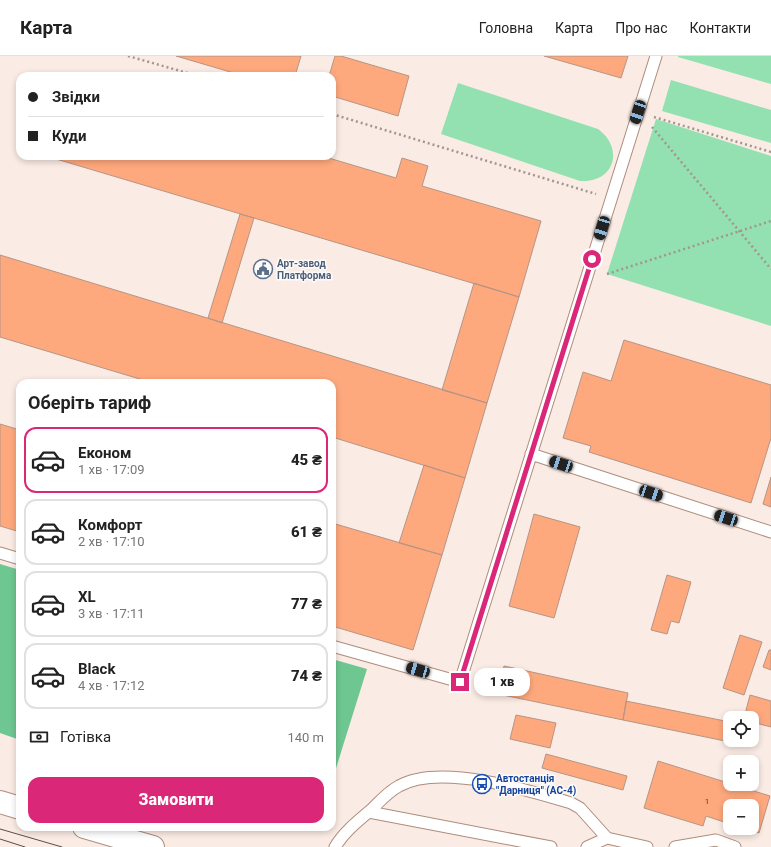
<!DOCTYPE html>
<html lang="uk">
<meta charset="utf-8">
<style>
:root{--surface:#fff;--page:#f6f6f6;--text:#222;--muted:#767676;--line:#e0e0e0;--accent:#db2777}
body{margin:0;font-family:Roboto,sans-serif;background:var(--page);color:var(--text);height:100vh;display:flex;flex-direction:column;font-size:15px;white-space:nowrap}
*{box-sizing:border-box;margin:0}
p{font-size:13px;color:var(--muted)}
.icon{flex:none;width:22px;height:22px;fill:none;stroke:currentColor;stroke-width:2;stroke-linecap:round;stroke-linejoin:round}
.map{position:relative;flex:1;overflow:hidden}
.sheet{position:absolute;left:16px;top:323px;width:320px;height:452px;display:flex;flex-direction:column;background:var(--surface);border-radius:12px;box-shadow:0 2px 6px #0003}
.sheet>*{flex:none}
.banner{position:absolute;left:16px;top:16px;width:320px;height:88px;border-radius:12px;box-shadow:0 2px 6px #0003;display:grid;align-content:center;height:88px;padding:0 12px;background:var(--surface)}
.tools{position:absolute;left:723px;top:655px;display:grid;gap:8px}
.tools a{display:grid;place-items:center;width:36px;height:36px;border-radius:8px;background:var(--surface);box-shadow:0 2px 6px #0003;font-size:20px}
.end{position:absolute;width:18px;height:18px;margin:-9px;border:5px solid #db2777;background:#fff;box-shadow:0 0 0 2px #fff}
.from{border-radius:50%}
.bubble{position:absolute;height:28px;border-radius:12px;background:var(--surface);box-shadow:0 2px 6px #0003;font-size:13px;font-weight:800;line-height:28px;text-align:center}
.car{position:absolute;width:12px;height:24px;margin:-12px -6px;border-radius:5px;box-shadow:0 0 3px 1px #0007;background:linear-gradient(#222 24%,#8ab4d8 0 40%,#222 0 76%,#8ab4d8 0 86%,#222 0)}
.banner b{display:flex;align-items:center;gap:14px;height:38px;font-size:15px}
.banner b+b{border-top:1px solid var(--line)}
.banner i{width:10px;height:10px;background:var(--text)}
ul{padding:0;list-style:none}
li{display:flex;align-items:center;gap:12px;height:66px;margin:0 8px 6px;padding:0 4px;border:2px solid var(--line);border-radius:12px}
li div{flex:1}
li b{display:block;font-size:15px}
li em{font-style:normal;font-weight:800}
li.selected{border-color:var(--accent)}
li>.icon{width:36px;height:36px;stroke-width:1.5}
h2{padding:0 12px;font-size:18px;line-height:48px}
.pay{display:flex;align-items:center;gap:10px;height:44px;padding:0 12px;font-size:15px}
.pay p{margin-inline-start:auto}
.action{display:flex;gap:8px;margin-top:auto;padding:8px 12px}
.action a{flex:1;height:46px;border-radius:12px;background:var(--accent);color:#fff;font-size:16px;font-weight:800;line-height:46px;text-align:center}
header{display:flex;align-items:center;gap:24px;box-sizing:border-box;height:56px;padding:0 20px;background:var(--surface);border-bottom:1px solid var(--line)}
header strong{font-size:19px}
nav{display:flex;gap:22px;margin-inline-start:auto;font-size:14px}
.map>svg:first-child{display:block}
.green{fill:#93e1b0}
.forest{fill:#6ec791}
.building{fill:#fea87d;stroke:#b69585}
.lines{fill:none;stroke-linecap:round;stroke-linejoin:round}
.lane-casing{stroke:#ae8d7d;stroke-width:13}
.secondary-casing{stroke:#ae8d7d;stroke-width:24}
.path{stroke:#a4968f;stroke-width:2.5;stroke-dasharray:2 3;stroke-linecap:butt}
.lane{stroke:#fff;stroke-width:11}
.secondary{stroke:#fff;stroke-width:22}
.tram{stroke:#5b4d47;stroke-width:1}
.route{stroke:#db2777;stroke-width:5}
.labels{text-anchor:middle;stroke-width:3;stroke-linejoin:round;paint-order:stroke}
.number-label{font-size:8px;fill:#5a3b2c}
.service-label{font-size:10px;font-weight:bold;fill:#4e5e75;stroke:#fbfbfb;text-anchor:start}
.transit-label{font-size:10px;font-weight:bold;fill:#164399;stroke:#fbfbfb;text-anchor:start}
</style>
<header>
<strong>Карта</strong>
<nav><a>Головна</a><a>Карта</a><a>Про нас</a><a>Контакти</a></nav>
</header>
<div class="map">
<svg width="771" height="791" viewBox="0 0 771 791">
<rect width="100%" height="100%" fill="#faebe4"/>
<!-- green -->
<path class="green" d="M678,0h93v28l-93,-27z
M671,24l100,30v33l-109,-32z
M458,27l140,46c27,20 16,54 -18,52l-139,-47z
M656,63l115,37v170l-164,-52z"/>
<!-- forest -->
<path class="forest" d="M0,508l20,6v170l-20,-7z
M332,603l35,10 -35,112z"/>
<!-- building -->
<path class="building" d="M176,0h125l-6,20h-51z
M335,0h6l68,20 -11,40 -66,-20v-20h-3z
M544,0h84l-7,22z
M46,100h276l74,22 6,-20 26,8 -6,20 119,35 -22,76z
M240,158l14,4 -32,105 -14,-5z
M0,199l487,148 -22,75 -133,-41v-54h-179l-153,-46z
M474,227l45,14 -32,106 -45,-13z
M624,284l147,45v53l-20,65 -162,-51 2,-6 -28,-8 20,-66 28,9z
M0,368l20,6v102l-20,-6z
M424,409l41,13 -23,77 -43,-12z
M771,421v30l-8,-3z
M534,458l46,13 -26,91 -45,-12z
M332,467l110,32 -29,95 -81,-24z
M667,519l24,7 -12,41 -8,-2 -4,13 -16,-4z
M740,579l22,7 -18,53 -21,-7z
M769,594h2v20l-8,-3z
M504,610l124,27 -5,27 -125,-26z
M750,639l21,6v26l-19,-5v-4h-8z
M626,645l104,21v20l-107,-22z
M516,659l40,8 -6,25 -40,-9z
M546,698l81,22 -4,14 -81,-22z
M658,705l112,35 -11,37 -16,-5h9v-22h-22v18l-24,-8 -3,10 -59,-18z"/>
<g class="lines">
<defs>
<path id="lane" d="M531,398l240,78
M0,497l20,6
M332,590l128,36 196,-626
M369,756l182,35
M335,791c9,-15 23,-26 36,-37 8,-8 18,-19 28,-24 41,-23 129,4 172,17l9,5 27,30
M587,791l20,-9 40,9
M675,791l41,-7 19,7"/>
<path id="secondary" d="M0,746l20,6
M84,771l69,20"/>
</defs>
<!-- lane casing -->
<use href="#lane" class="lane-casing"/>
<!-- secondary casing -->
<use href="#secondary" class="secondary-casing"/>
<!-- path -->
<path class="path" d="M128,0l70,20
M332,58l264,80
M654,61l117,35
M652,71l119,142
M607,218l164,-53"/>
<!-- lane -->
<use href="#lane" class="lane"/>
<!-- secondary -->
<use href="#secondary" class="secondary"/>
<!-- tram -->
<path class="tram" d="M0,773l62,18
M0,783l25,8"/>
</g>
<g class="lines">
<!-- route -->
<path class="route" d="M460,626l132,-423"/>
</g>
<!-- icons -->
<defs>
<symbol id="civic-ring" viewBox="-11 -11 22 22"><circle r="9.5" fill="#fbfbfb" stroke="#5c6f8a" stroke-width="1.5"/><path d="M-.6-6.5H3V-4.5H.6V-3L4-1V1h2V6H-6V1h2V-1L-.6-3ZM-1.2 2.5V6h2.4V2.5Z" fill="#5c6f8a"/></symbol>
<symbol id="bus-ring" viewBox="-11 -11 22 22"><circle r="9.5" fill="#fbfbfb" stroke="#1a4fb4" stroke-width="1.5"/><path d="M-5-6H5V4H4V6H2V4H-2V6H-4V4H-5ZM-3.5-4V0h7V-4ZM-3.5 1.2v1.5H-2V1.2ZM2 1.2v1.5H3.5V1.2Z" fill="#1a4fb4"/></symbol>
</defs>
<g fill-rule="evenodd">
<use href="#civic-ring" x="252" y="202" width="22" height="22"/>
<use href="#bus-ring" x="471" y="717" width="22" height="22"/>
</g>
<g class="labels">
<!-- number labels -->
<g class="number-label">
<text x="707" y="748">1</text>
</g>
<!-- service labels -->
<g class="service-label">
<text x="277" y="211">Арт-завод<tspan x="277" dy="12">Платформа</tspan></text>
</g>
<!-- transit labels -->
<g class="transit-label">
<text x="496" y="726">Автостанція<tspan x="496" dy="12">"Дарниця" (АС-4)</tspan></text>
</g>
</g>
</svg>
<div class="tools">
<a><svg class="icon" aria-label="locate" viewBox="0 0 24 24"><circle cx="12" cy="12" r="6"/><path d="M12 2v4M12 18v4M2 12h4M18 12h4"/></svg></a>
<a>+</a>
<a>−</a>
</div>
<i class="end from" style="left:592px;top:203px"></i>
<i class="end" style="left:460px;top:626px"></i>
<div class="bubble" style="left:474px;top:612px;width:56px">1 хв</div>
<i class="car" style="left:638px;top:56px;rotate:198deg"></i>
<i class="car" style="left:602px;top:172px;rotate:197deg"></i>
<i class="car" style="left:561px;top:408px;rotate:288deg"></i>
<i class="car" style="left:651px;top:437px;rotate:108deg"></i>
<i class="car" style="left:726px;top:462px;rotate:288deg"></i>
<i class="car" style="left:418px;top:614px;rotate:286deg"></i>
<div class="banner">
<b><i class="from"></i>Звідки</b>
<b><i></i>Куди</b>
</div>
<section class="sheet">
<h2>Оберіть тариф</h2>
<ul>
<li class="selected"><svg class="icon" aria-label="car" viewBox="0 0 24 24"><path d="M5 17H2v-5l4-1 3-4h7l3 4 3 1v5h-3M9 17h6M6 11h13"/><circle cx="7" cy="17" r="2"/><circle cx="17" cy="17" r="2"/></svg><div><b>Економ</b><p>1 хв · 17:09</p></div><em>45 ₴</em></li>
<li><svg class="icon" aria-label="car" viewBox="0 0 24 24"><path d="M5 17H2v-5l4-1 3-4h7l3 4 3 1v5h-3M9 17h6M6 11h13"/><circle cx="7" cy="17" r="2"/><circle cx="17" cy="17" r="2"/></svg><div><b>Комфорт</b><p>2 хв · 17:10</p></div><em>61 ₴</em></li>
<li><svg class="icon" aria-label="car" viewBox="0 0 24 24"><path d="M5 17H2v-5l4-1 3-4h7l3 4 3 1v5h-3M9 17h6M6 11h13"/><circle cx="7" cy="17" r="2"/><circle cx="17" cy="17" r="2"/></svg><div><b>XL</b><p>3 хв · 17:11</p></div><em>77 ₴</em></li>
<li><svg class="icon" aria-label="car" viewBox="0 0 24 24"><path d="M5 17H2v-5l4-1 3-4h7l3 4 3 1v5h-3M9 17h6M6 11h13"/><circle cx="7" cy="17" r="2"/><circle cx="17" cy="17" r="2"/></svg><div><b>Black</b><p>4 хв · 17:12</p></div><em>74 ₴</em></li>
</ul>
<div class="pay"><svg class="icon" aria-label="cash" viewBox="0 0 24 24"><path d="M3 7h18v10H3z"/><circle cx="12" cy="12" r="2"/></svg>Готівка<p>140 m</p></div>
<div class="action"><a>Замовити</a></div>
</section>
</div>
